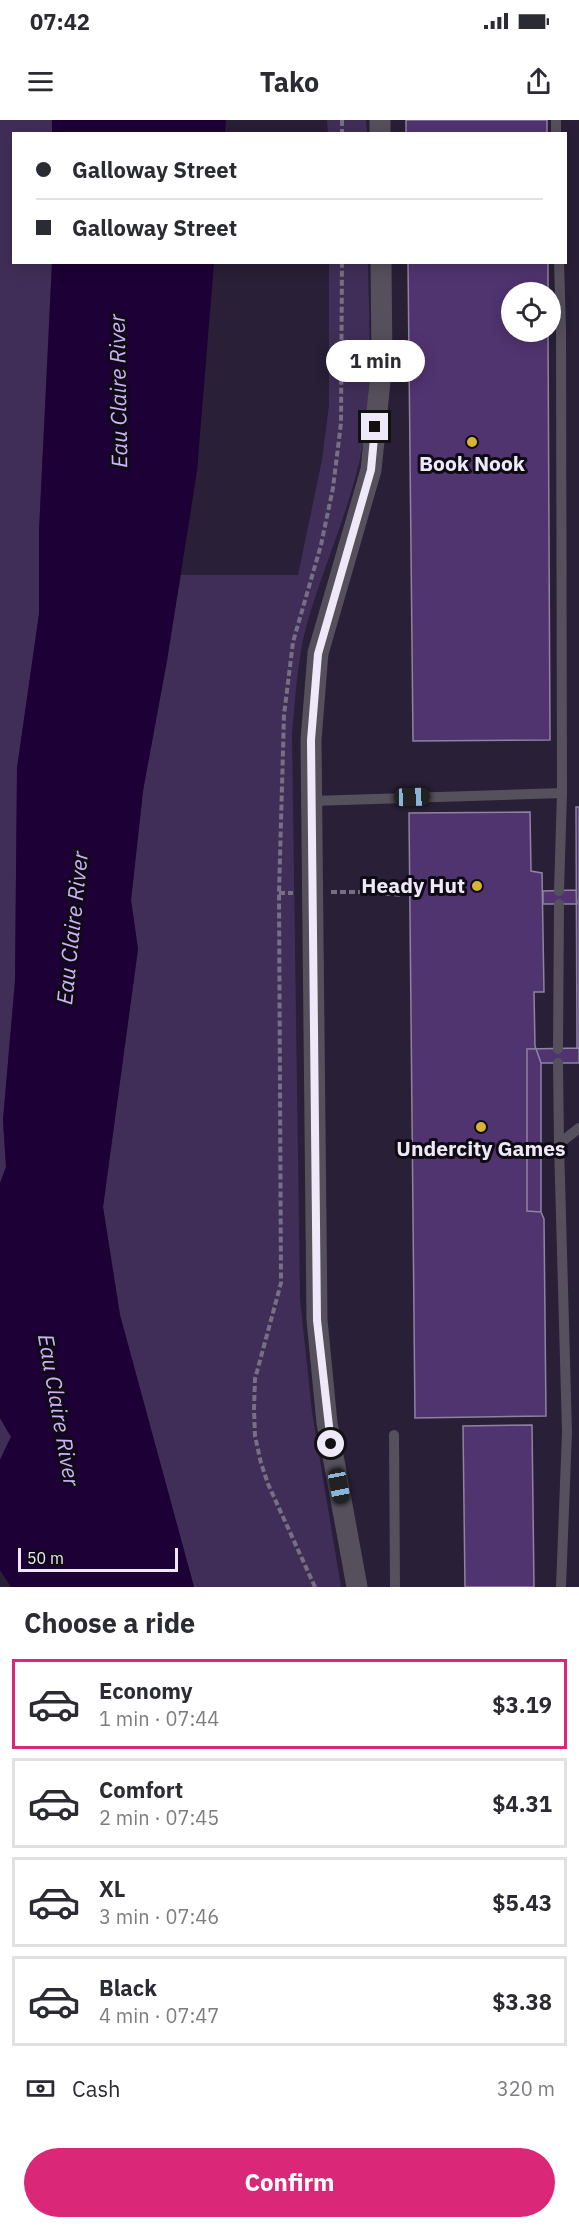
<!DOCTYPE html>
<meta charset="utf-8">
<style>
:root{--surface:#fff;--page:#f7f7f7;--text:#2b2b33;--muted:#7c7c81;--line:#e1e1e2;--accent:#db2777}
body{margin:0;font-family:"IBM Plex Sans",sans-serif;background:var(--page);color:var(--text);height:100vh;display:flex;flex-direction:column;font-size:22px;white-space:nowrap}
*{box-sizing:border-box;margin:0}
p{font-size:20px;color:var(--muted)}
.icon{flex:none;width:33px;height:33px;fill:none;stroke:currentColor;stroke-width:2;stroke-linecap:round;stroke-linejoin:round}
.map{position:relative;height:1467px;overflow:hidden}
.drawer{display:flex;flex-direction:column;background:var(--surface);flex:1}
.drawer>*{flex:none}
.banner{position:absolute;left:12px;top:12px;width:555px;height:132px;border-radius:0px;box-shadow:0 3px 15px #0003;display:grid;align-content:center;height:132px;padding:0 24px;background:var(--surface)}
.tools{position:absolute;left:501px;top:162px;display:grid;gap:12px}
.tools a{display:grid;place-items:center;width:60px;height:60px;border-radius:50%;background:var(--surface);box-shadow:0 3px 15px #0003;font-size:30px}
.scale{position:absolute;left:18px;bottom:15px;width:160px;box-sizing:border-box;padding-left:6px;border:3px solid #eee8f8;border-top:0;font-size:16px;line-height:21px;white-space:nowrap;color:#eee8f8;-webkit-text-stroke:4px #0f0b15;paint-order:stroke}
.end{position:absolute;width:27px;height:27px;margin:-14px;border:8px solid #eee8f8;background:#111;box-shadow:0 0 0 3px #111}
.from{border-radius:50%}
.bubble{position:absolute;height:42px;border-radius:21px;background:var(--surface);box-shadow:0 3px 15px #0003;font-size:20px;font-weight:700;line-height:42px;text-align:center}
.car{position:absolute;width:18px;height:36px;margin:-18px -9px;border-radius:8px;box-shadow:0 0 4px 2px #0007;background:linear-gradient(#222 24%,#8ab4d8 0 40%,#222 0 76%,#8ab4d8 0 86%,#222 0)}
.banner b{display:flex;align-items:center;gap:21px;height:57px;font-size:22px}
.banner b+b{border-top:2px solid var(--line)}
.banner i{width:15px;height:15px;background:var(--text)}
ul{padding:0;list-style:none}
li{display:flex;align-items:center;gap:18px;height:90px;margin:0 12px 9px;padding:0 12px;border:3px solid var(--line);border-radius:0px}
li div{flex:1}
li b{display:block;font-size:22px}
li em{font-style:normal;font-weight:700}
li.on{border-color:var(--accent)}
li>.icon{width:54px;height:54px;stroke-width:1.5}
h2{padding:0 24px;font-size:27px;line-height:72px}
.pay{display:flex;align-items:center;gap:15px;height:66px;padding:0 24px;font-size:22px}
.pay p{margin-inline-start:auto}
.cta{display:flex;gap:12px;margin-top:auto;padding:12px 24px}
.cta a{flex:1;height:69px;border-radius:36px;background:var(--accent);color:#fff;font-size:24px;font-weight:700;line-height:69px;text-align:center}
.status{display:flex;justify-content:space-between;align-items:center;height:42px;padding:0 30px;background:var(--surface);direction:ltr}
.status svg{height:16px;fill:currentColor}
header{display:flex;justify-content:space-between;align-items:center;height:78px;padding:0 24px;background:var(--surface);font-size:27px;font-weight:700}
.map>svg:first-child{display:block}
.green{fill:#412e58}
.water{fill:#1d0036}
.building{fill:#503470;stroke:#8e83a0;stroke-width:1.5}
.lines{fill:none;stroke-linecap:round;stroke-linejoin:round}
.path{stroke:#776f83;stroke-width:4;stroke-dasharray:6 3;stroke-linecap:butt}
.service{stroke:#55505c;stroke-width:10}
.minor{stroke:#55505c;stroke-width:21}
.route{stroke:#eee8f8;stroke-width:8}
.poi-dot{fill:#d7b434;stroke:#0f0b15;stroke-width:2}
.labels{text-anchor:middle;stroke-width:6;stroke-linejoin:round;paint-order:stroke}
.poi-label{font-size:21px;font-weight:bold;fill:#eee8f8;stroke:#0f0b15}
.water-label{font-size:22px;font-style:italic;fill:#cfb1f9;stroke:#0f0b15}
</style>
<div class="status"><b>07:42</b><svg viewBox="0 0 49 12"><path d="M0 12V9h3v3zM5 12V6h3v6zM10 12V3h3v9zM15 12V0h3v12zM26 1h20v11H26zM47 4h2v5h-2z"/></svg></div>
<header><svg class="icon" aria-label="menu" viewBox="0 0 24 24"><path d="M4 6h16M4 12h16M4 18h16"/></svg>Tako<svg class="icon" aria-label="share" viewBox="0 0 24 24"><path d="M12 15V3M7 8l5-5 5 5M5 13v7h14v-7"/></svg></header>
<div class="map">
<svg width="579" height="1467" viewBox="0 0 579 1467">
<rect width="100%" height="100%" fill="#291f36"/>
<!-- green -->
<path class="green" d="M0,0h52v13l-38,1v128l38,1 -13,268v83l-22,154 -2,213 -12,139 3,47 -6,16z
M327,0h39l1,13h-39z
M329,143h39c1,60 5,122 -5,181 -12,65 -41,124 -58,187 -8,34 -10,70 -13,104l8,564 12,113 29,175h-147l-74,-272 -17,-108 35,-258 -7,-49 12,-109 38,-216h117l24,-115 7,-55z
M0,1298l11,18 -11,24z"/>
<!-- water -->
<path class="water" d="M52,0h174l-1,14 -173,-1z
M52,143h162l-17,208 -30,190 -24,130 -12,109 7,49 -35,258 17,108 74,272h-183l-11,-17v-110l11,-23 -11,-19v-235l6,-16 -3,-47 12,-139 2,-213 22,-154v-83z"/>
<!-- building -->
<path class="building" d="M406,0h141v14h-141z
M408,142h140v30h-36v40h36l2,408 -137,1z
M576,687h3v241h-2z
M530,692l1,59 11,2 2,119h-10l1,54 6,17v149l3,7 2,197 -131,2 -6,-605z
M576,770l1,14h-34v-13z
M579,928v15h-38v149l-14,-1v-162z
M532,1305l2,162h-69l-2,-161z"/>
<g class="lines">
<!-- path -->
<path class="path" d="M342,0v14
M331,772h39l32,3
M279,773h14
M315,1467l-47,-103 -7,-21 -6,-27 -1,-27 1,-30 26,-96 -2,-390 5,-178 9,-73 28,-97 12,-57 8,-65 1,-161"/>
<!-- service -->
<path class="service" d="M556,0v14
M312,681l250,-8
M559,771l3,-98 -1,-464 -2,-67
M558,929l1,-145
M558,943l1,81
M394,1315l1,152
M561,1467l6,-155 -8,-288 20,-16"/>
<!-- minor -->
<path class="minor" d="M380,0v14
M357,1467l-30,-164 -10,-103 -6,-580 7,-87 53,-183 11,-108 -1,-100"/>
</g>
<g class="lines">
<!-- route -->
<path class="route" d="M331,1324l-14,-124 -6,-580 7,-86 53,-184 4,-43"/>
</g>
<!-- markers -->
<g class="poi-dot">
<circle cx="472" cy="322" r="6"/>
<circle cx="477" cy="766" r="6"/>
<circle cx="481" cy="1007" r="6"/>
</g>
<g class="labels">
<!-- poi labels -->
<g class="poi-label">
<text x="472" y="351">Book Nook</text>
<text x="465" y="773" text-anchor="end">Heady Hut</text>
<text x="481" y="1036">Undercity Games</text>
</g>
<!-- water labels -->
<g class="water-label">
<text transform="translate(118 271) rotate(-91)" y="8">Eau Claire River</text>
<text transform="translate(72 808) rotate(-84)" y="8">Eau Claire River</text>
<text transform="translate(59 1290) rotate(80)" y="8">Eau Claire River</text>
</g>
</g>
</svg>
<div class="tools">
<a><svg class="icon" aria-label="locate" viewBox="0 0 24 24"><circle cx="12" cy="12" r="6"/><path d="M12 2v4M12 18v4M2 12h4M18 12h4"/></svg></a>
</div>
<div class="scale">50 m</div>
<i class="end from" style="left:331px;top:1324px"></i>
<i class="end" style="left:375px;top:307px"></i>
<div class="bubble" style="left:326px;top:220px;width:99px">1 min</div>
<i class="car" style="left:412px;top:677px;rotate:88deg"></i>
<i class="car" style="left:339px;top:1366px;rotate:169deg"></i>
<div class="banner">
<b><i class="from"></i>Galloway Street</b>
<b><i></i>Galloway Street</b>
</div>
</div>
<section class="drawer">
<h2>Choose a ride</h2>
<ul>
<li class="on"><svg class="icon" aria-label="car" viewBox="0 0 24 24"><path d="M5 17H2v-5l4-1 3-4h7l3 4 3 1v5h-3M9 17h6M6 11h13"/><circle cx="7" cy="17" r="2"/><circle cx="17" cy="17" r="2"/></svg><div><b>Economy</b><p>1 min · 07:44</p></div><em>$3.19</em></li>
<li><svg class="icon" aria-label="car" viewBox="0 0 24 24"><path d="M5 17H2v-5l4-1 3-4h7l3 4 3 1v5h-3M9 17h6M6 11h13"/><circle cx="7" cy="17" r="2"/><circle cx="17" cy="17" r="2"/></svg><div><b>Comfort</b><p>2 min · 07:45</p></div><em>$4.31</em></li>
<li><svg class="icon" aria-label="car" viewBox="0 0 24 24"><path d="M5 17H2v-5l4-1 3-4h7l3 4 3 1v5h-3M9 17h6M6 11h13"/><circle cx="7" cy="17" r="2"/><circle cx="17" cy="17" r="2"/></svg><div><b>XL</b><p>3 min · 07:46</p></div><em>$5.43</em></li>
<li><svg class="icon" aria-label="car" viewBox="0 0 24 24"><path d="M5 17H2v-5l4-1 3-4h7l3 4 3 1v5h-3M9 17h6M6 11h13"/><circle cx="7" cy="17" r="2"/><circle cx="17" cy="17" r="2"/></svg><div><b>Black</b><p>4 min · 07:47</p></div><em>$3.38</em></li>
</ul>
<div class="pay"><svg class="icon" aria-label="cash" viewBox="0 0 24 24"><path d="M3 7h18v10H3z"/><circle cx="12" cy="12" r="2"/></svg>Cash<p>320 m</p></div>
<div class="cta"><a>Confirm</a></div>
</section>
